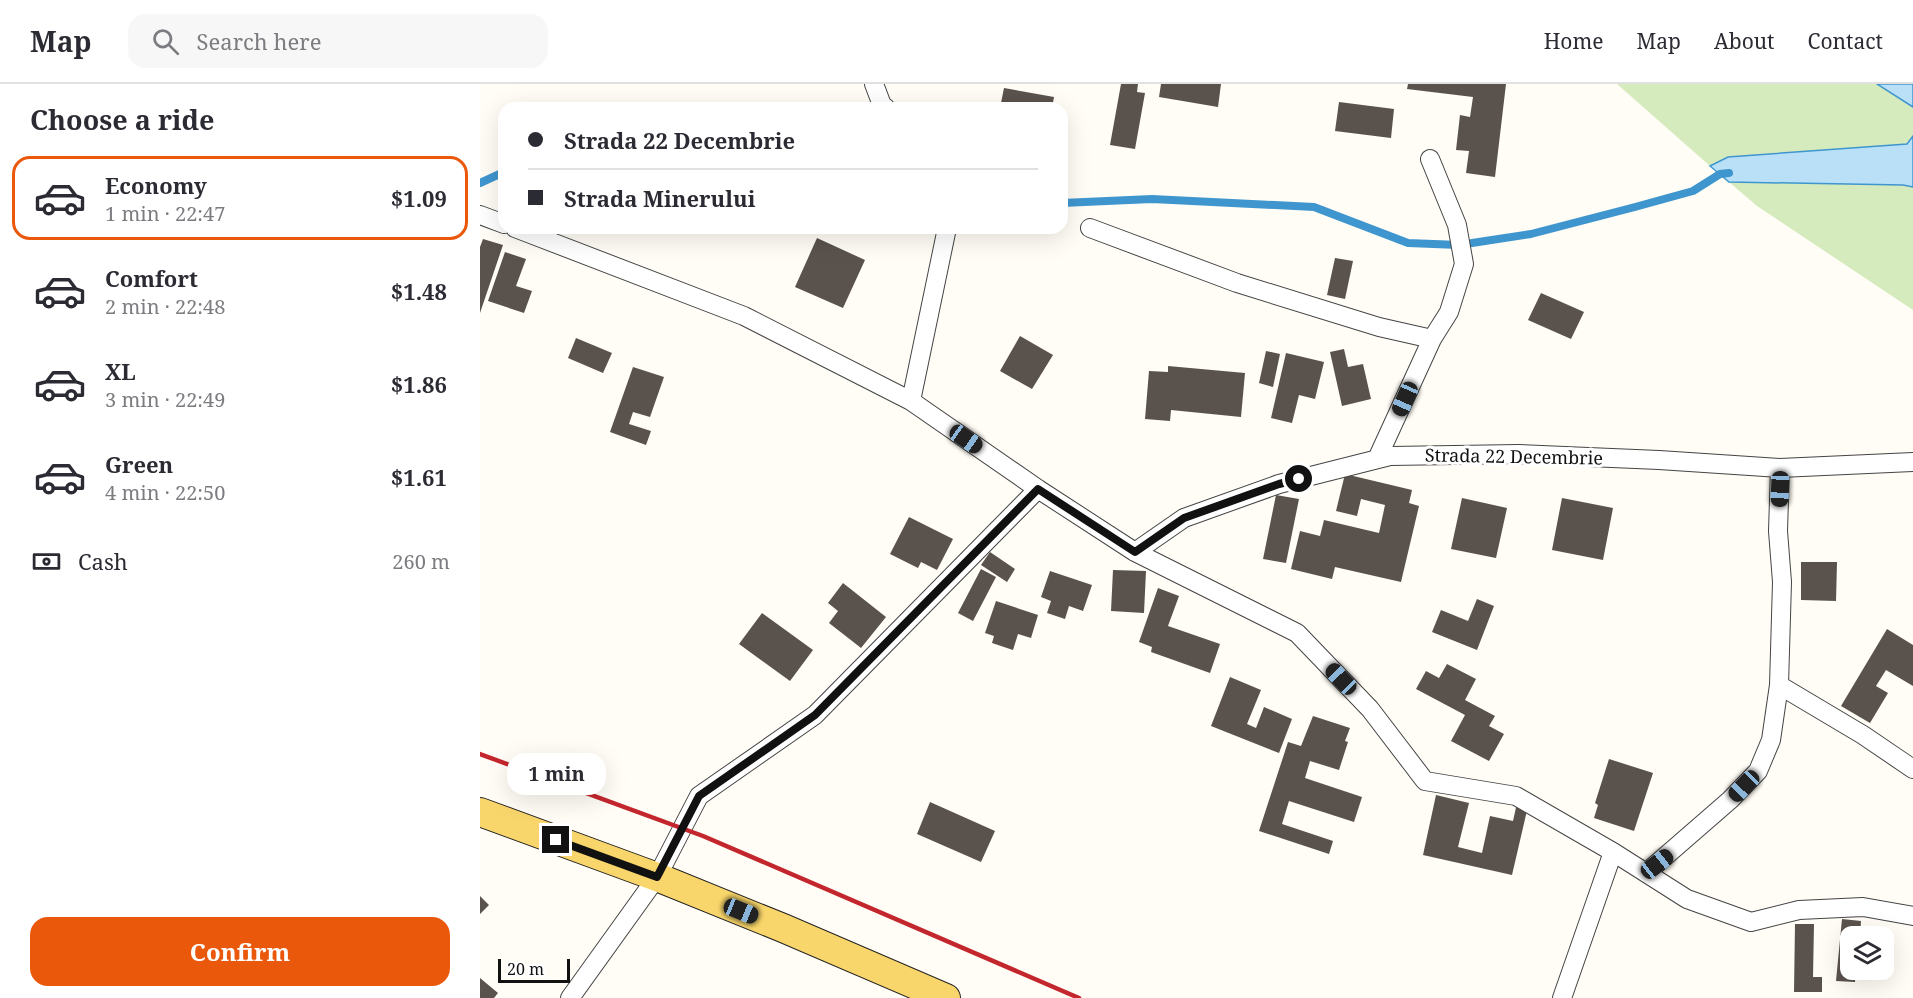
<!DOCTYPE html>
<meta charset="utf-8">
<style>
:root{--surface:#fff;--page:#f7f7f7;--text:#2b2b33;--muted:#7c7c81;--line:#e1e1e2;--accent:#ea580c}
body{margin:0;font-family:"Noto Serif",serif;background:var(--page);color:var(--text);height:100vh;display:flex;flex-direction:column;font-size:22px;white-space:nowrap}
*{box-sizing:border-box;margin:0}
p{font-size:20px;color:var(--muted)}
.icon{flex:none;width:33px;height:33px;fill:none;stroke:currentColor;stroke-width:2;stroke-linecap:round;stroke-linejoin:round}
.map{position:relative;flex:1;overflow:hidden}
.panel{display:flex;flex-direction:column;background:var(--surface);width:480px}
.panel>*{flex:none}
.hud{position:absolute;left:18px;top:18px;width:570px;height:132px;border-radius:18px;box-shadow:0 6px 24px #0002;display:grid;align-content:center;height:132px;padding:0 30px;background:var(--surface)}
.tools{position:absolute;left:1360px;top:842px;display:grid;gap:12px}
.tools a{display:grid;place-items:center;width:54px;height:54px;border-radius:12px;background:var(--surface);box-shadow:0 6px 24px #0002;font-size:30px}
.scale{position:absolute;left:18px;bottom:15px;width:72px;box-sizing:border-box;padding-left:6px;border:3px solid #111;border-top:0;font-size:16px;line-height:21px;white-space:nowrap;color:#111;-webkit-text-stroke:4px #fff;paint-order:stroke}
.end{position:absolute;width:27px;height:27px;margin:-14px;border:8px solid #111;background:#fff;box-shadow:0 0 0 3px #fff}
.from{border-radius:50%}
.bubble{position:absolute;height:42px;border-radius:18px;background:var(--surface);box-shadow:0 6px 24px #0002;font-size:20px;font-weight:700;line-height:42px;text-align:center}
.car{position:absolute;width:18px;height:36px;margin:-18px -9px;border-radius:8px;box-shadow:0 0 4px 2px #0007;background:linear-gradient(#222 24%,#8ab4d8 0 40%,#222 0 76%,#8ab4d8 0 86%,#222 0)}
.hud b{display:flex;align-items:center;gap:21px;height:57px;font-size:22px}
.hud b+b{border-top:2px solid var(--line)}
.hud i{width:15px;height:15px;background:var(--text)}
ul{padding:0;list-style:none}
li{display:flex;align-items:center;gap:18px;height:84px;margin:0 12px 9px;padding:0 18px;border:3px solid transparent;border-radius:18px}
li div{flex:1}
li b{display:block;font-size:22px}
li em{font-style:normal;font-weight:700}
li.current{border-color:var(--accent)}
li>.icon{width:54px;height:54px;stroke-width:1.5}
h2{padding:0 30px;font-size:27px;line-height:72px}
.pay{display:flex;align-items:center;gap:15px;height:66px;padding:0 30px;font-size:22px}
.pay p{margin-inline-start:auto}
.primary-button{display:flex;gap:12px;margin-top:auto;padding:12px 30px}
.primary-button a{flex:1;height:69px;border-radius:18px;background:var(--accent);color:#fff;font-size:24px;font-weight:700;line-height:69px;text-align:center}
header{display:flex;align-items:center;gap:36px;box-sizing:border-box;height:84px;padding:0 30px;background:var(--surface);border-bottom:2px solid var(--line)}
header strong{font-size:28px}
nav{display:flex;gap:33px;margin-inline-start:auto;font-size:21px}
.search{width:420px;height:54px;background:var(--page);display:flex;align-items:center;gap:15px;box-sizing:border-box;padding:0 21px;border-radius:18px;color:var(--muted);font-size:22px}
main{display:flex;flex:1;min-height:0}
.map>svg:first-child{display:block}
.green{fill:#d5ebbd}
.water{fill:#b9e0f7;stroke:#3f96cf;stroke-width:1.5}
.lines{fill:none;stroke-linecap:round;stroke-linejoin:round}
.stream{stroke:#3f96cf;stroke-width:8}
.building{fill:#5a524d}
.street-casing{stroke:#444;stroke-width:20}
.primary-casing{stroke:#222;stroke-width:30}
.street{stroke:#fff;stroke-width:18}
.primary{stroke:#f9d66b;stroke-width:28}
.rail{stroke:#c4262e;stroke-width:4.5}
.route{stroke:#111;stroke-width:8}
.labels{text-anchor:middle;stroke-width:6;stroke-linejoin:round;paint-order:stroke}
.street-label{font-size:18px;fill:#111;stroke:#fff}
</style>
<header>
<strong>Map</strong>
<div class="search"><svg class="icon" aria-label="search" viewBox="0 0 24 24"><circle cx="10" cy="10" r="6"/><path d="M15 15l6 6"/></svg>Search here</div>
<nav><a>Home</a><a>Map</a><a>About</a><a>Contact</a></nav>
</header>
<main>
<section class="panel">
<h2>Choose a ride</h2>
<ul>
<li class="current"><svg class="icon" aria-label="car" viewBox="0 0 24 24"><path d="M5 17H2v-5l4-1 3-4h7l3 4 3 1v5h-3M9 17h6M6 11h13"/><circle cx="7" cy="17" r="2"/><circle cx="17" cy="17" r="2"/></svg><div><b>Economy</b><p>1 min · 22:47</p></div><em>$1.09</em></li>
<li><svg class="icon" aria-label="car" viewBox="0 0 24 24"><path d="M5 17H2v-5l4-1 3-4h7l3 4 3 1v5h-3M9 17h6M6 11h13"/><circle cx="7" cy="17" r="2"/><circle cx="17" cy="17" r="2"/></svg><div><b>Comfort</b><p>2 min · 22:48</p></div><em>$1.48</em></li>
<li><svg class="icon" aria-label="car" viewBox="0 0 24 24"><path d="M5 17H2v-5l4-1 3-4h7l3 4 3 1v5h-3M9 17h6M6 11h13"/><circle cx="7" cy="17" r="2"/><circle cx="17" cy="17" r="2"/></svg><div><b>XL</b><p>3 min · 22:49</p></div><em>$1.86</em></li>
<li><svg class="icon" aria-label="car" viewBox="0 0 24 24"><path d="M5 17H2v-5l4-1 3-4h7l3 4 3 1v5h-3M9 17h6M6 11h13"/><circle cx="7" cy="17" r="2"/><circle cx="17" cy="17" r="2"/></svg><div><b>Green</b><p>4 min · 22:50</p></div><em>$1.61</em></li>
</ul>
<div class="pay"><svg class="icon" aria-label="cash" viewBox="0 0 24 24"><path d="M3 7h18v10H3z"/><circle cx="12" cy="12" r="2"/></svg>Cash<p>260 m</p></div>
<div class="primary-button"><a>Confirm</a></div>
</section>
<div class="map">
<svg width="1433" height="914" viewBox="0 0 1433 914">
<rect width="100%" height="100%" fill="#fffdf5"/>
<!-- green -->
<path class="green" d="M1137,0h260l36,23v29l-6,8 -179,13 -18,9z
M1249,98l174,3 10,2v123l-156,-104z"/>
<!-- water -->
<path class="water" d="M1397,0h36v23z
M1433,52v51l-10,-2 -174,-3 -19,-16 18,-9 179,-13z"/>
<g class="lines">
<!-- stream -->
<path class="stream" d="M0,99l24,-11
M582,119l90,-4 162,8 94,36 51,2
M992,159l59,-9 104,-27 58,-16 27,-17 9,-1"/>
</g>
<!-- building -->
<path class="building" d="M641,0h17l-1,8 8,1 -10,56 -25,-4z
M681,0h60l-3,23 -59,-10z
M928,0h98l-11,93 -29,-4 3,-22 -13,-1 4,-35 10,2 3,-20 -66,-8z
M524,4l50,9 -2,11h-52z
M859,18l55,7 -3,29 -56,-7z
M337,154l48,22 -22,48 -48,-21z
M3,155l20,6 -23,68v-66z
M25,168l21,7 -10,27 16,5 -8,22 -36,-12z
M855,174l18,3 -8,38 -18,-4z
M1061,209l43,19 -13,27 -43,-19z
M540,252l33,19 -21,34 -32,-18z
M96,254l36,15 -9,20 -35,-15z
M864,265l4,18 15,-3 8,35 -29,7 -12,-54z
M786,267l14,3 -7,33 -14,-4z
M806,269l38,9 -9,37 -16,-4 -7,28 -21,-5z
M688,282l77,7 -4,44 -70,-7 -1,11 -25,-2 4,-48 19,1z
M153,283l31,10 -14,40 -17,-5 -4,12 22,7 -5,14 -36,-13z
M865,390l67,16 -3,13 10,3 -18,76 -66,-15 -3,12 -41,-10 9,-38 20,5 4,-16 55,13 6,-28 -24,-6 -4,17 -21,-5z
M796,411l23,4 -13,64 -23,-4z
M982,414l45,10 -11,50 -45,-9z
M1082,414l51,10 -10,52 -51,-10z
M429,433l44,22 -16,31 -16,-8 -3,6 -28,-14z
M510,468l25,17 -8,13 -26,-17z
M1321,478h36l-1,39 -35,-1z
M501,485l15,8 -23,44 -15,-8z
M633,486l33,1 -2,42 -33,-2z
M570,487l42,14 -9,26 -14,-5 -4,13 -18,-6 4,-12 -10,-4z
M363,499l43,34 -25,31 -32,-25 9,-12 -10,-8z
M678,504l21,8 -11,30 52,18 -10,29 -59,-21 1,-5 -13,-5z
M997,515l17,7 -17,44 -45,-18 9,-22 27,11z
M516,517l42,14 -7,23 -13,-4 -5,16 -21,-7 2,-7 -9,-3z
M282,529l51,37 -23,31 -51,-37z
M1407,545l26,16v41l-27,-16 -10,16 12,7 -18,30 -29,-17z
M967,580l29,15 -11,21 30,16 -6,10 15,8 -15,27 -38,-20 14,-26 -49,-26 10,-18 13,7z
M750,593l31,13 -14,34 9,4 8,-21 28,12 -13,34 -68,-27z
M833,632l37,12 -5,13 3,1 -9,28 -29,-9 -5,17 57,19 -8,25 -65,-21 -7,23 51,17 -4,13 -70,-23 29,-89 13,4z
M1129,675l44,14 -19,58 -40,-13 4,-13 -3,-2z
M956,711l33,8 -11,44 24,6 8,-37 23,5 4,-18 11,3 -16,69 -89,-20z
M450,718l65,29 -14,31 -64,-28z
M0,812l9,9 -9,9z
M1362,835l19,2 -1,15h-9v33h5l-1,13 -19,-1z
M1315,840h19l-1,53h9v15h-28z
M0,894l18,15 -4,5h-14z"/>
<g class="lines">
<defs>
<path id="street" d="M394,0l8,21 4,3
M0,131l24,9
M35,144l229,88 167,85 127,88 97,63 162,81 73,76 55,72 91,15 97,56 74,47 64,23 48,-12 64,-3 50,9
M610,144l147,55 142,44 53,12
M431,317l36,-173
M897,375l55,-120 17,-27 15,-48 -7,-39 -27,-66
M655,468l49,-34 95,-34 111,-28 129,-2 140,6 121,8 133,-6
M1299,601l84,50 50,34
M1166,789l84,-73 28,-29 13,-31 8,-55 3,-103 -4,-51 2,-63
M90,914l87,-121 42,-81 116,-81 223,-226
M1082,914l51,-146"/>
<path id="primary" d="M0,728l177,65 126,51 163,70"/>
</defs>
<!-- street casing -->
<use href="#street" class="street-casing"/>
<!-- primary casing -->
<use href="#primary" class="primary-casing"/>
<!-- street -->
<use href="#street" class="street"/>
<!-- primary -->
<use href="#primary" class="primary"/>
<!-- rail -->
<path class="rail" d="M0,670l223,82 376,162"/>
</g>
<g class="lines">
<!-- route -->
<path class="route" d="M76,756l101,37 42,-81 116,-81 223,-226 97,63 49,-34 95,-34 20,-5"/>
</g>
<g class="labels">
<!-- street labels -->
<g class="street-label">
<text transform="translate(1034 373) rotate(1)" y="6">Strada 22 Decembrie</text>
</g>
</g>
</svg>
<div class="tools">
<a><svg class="icon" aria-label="layers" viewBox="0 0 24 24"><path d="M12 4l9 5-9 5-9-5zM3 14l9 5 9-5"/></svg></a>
</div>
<div class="scale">20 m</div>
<i class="end from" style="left:819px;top:395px"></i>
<i class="end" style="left:76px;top:756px"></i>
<div class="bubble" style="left:27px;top:669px;width:99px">1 min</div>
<i class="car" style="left:925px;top:315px;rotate:204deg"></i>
<i class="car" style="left:486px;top:355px;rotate:125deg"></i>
<i class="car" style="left:1300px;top:405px;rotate:182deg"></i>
<i class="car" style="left:861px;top:595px;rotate:316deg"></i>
<i class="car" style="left:1264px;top:702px;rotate:224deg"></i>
<i class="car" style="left:1177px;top:780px;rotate:52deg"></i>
<i class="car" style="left:261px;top:827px;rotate:112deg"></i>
<div class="hud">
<b><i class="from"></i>Strada 22 Decembrie</b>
<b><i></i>Strada Minerului</b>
</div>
</div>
</main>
